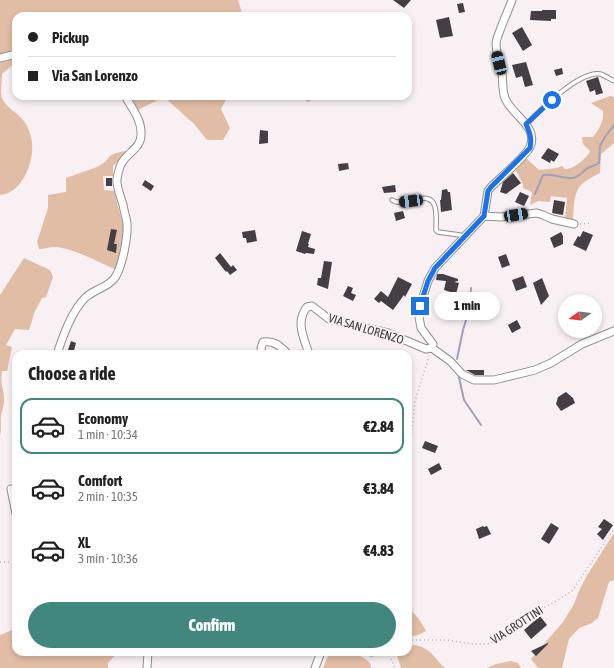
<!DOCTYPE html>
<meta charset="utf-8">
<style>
:root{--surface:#fff;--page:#f2f2f2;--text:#222;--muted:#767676;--line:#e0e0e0;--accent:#42877e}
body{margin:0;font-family:"Asap Condensed",sans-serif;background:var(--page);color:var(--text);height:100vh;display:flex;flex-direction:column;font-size:15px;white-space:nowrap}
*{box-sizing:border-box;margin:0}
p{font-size:13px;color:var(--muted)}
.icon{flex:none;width:22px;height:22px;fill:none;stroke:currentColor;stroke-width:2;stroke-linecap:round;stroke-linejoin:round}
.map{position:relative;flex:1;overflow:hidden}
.details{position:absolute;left:12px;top:350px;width:400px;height:306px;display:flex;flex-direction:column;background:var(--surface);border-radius:12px;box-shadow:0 2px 6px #0003}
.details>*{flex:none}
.banner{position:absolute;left:12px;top:12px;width:400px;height:88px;border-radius:12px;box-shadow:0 2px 6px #0003;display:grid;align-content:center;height:88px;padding:0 16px;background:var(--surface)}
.needle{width:26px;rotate:256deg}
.fabs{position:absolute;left:558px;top:294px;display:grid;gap:8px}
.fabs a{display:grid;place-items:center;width:44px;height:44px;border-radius:50%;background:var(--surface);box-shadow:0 2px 6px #0003;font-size:20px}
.end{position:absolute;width:18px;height:18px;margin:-9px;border:5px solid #1a73e8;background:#fff;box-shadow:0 0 0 2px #fff}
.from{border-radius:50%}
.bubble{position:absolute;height:28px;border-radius:14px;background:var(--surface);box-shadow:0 2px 6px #0003;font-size:13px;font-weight:800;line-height:28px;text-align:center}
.car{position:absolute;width:12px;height:24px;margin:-12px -6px;border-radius:5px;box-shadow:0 0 3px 1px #0007;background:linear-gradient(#222 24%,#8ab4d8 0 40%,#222 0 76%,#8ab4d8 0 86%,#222 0)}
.banner b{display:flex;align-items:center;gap:14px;height:38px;font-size:15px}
.banner b+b{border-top:1px solid var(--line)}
.banner i{width:10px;height:10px;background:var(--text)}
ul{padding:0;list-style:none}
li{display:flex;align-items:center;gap:12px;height:56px;margin:0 8px 6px;padding:0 8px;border:2px solid transparent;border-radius:12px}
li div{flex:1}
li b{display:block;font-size:15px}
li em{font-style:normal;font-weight:800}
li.selected{border-color:var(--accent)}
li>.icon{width:36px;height:36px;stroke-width:1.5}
h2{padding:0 16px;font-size:18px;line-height:48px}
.button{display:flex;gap:8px;margin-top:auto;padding:8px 16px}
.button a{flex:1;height:46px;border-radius:24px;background:var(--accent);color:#fff;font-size:16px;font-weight:800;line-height:46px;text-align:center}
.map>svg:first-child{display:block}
.green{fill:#e2bda6}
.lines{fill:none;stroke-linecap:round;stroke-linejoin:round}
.stream{stroke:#9fa0bb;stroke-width:2}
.building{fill:#433f44}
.service-casing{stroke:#958d91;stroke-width:5.5}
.minor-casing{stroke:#958d91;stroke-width:9}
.path{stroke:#bbb5b7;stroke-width:1.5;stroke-dasharray:1 3;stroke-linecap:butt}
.service{stroke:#fff;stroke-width:3.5}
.minor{stroke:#fff;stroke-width:7}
.route{stroke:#1a73e8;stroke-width:5}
.labels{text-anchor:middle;stroke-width:4;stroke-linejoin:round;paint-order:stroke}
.street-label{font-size:12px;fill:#3f3c3d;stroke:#f8f0f3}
</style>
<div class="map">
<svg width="614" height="668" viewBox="0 0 614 668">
<rect width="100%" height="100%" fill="#f8f0f3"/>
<!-- green -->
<path class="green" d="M0,0h238l5,16h-227v46l-14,12c0,7 -2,17 0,24 4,10 15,14 21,22 4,4 9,17 9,23 2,19 -10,51 -32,52z
M128,96h100l-7,13 9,19 -7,12h-16l-13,-16 -30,-27 -26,13z
M300,96h20l-12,6z
M610,96l4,1v46l-13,11 -1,19c-6,3 -12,6 -17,10 -10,8 -9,25 -10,37l-8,-1 2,-21 -16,-2 -1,6 -12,-1 -8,4 2,-13 -9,-4v-4l-8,-15 11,-11 13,12 18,-2 5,-2 3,3c8,1 22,-11 25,-18l-7,-7 -1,-6 1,-1h10c6,-8 11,-15 10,-26l-12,-8z
M130,150l-17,16v10h-10l1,14 10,1 9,34v9l-6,36c-17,-7 -44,-22 -62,-23 -6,0 -10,2 -16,2l-2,-7 11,-34v-13l18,-3v-14l31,-11 8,-5 5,-6 6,-3z
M24,258l26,12 3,7 -7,20 -4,1 -7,13 -6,19 -14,-1 -9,16 6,2 -5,24h-5c-2,14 1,14 2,26 1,7 -2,13 -3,19 -1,7 1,13 -1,20v-141z
M614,533v47l-5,2 -11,36 -6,5 -13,5 -10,11 -7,29h-24l-7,-9 32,-37 11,-18 5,-13 7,-14z
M408,603l2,6 9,10 7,12 -8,4 -10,2z
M16,625v27h102l-10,11v5h-108v-33l10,-4z
M415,645c16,3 19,13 30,23h-44l-5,-16h12v-6z
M330,652c16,0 28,-1 40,11l1,5h-48l4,-10z
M511,661l7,2 3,5h-34l9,-4z"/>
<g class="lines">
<!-- stream -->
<path class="stream" d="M535,194l8,-19c11,-2 19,4 29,3 7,0 10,-7 16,-10 4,-2 7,-2 11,-5l1,-17 5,-9 9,-12
M457,359l6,-29 7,-23 1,-19
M458,373l6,27 17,25"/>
</g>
<!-- building -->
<path class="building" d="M393,0h18l-7,8z
M463,3l2,9 -6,1 -2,-9z
M542,10h14v9h-5v2l-21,-1 1,-9h11z
M449,17l4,19 -13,2 -4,-18z
M522,27l10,18 -9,6 -11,-18z
M526,62l7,23 -8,2 -3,-11 -6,2 -4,-13z
M562,68l1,6 -7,2 -2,-6z
M598,77l5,16 -7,2 -1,-5 -5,2 -4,-11z
M260,130l8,1v12l-9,1z
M548,148l11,6 -5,8 -3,-2 -1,3 -9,-5z
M348,163l1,6 -10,2 -1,-7z
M513,173l8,10 -15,11 -6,-2 3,-10z
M106,178h6v8h-6z
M145,180l9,6 -3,5 -9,-6z
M395,185l1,7 -12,1 -2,-6z
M447,189l1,3h2l2,18 -11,2 -1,-12h1l1,-10z
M520,192l9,4 -5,10 -9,-4z
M554,200l11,2 -2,13 -11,-2z
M403,211l2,7 -9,3 -2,-8z
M111,229l6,1 -3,14h3l-1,9 -9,-3z
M255,230l2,11 -10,2 -1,-5h-3l-1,-6z
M302,231l9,3 -3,10h1l-1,3 7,2 -1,5 -8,-1 -1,1 -9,-3z
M583,231l10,4 -7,16 -13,-6 5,-9 2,1z
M561,232l2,4v8l-9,4 -4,-10z
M220,253l11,14 2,-2 4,5 -7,5 -3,-4 -1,1 -11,-14z
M506,254l4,11 -8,3 -4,-11z
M324,261l8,1 -4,27 -11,-4 1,-7h3z
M437,274h6l15,5v2l-4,1 5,1 -3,11 -12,-4 2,-9 -10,-1z
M523,276l4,11 -11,4 -4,-11z
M398,277l14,7 -7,13 -1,-2 -11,15 -12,-9 -2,2 -5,-4 7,-8 7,6z
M542,278l7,18 -8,9 -8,-22z
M348,286l5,2 -2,5 5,2 -3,6 -10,-5z
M442,308h12v10l-12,-1z
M517,320l4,8 -9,5 -4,-8z
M71,341l5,2 -3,11 -6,-1z
M466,370h18v5h-9z
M566,392l7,6 2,5 -14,8 -5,-7 2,-7z
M425,441l13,5 -3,7 -13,-5z
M439,463l3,6 -11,6 -3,-6z
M604,519l9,6 -10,15 -6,-6 5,-5 -4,-2z
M551,523l8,5 -10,16 -8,-5z
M483,526l1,1 3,-1 4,8 -12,5 -3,-10z
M540,616l7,9 -16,14 -7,-9z
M548,643v1l-12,12 -5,-5z"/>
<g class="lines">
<defs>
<path id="service" d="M527,124c13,-14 52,-53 73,-50 4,1 10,5 14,7
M392,200c12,9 38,-13 43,7 2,8 1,16 1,23l2,2 22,3 4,2"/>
<path id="minor" d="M0,58l16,-4
M484,216l17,1 36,-4 6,2 9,4 22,5
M432,348l18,13 12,13 12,6h20l41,-10 16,-7 31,-19 32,-13
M57,354c6,-18 15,-44 29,-57 9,-8 26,-11 31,-23 6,-12 11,-38 10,-51 -1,-6 -3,-12 -4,-18 -2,-8 -7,-18 -6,-26 1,-6 2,-13 6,-18 6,-9 18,-14 18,-26 1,-15 -9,-27 -16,-39
M262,354l-1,-6 2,-6c11,-2 17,4 25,12
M309,354c-5,-16 -14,-32 -2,-47l5,-1 17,13 59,14 38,16 6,-1 1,-4 -12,-16 -2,-11 1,-11 8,-25 7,-13 49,-52 4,-25 3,-4c8,-8 35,-31 39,-40 9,-21 -19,-32 -25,-49 -3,-8 -2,-17 -3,-25 -2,-10 -6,-19 -6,-30 1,-8 13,-34 16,-43
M11,489l5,25
M371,652h1
M147,668l1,-16
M315,668l6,-16"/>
</defs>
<!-- service casing -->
<use href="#service" class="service-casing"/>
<!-- minor casing -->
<use href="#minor" class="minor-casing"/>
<!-- path -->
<path class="path" d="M580,224l12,-1
M408,470l7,-69 14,-45
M0,562h16
M408,640h39l25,4h16l8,-3 35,-27 22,-11 19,-12 42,-62
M387,652l3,4 5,12"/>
<!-- service -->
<use href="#service" class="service"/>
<!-- minor -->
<use href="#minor" class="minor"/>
</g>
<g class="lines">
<!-- route -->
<path class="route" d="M420,306l8,-25 7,-13 49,-52 4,-25 3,-4 39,-39c2,-9 0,-15 -4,-24l26,-24"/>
</g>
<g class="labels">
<!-- street labels -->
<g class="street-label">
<text transform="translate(366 329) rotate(17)" y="4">VIA SAN LORENZO</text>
<text transform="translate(517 625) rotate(-33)" y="4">VIA GROTTINI</text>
</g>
</g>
</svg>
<div class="fabs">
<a><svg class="needle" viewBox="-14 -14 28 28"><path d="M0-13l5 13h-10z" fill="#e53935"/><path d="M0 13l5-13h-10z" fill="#767676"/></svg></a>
</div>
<i class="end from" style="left:552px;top:100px"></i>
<i class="end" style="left:420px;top:306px"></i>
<div class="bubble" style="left:434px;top:292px;width:66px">1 min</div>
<i class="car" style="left:499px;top:63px;rotate:346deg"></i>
<i class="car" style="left:411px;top:201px;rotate:263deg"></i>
<i class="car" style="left:516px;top:215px;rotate:81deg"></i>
<div class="banner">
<b><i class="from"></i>Pickup</b>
<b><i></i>Via San Lorenzo</b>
</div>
<section class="details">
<h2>Choose a ride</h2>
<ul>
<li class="selected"><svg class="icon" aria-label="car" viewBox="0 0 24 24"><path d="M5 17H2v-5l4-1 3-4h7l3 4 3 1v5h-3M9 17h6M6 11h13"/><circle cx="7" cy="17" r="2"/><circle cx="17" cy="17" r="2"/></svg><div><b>Economy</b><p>1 min · 10:34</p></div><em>€2.84</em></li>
<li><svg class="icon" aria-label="car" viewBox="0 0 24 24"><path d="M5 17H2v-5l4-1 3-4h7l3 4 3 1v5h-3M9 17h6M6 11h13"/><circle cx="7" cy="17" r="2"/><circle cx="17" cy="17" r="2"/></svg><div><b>Comfort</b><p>2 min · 10:35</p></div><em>€3.84</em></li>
<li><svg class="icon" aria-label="car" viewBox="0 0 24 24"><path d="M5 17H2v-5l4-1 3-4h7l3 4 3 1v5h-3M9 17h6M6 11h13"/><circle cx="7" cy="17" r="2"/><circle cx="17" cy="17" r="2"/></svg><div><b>XL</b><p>3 min · 10:36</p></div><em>€4.83</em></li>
</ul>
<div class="button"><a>Confirm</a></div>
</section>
</div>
